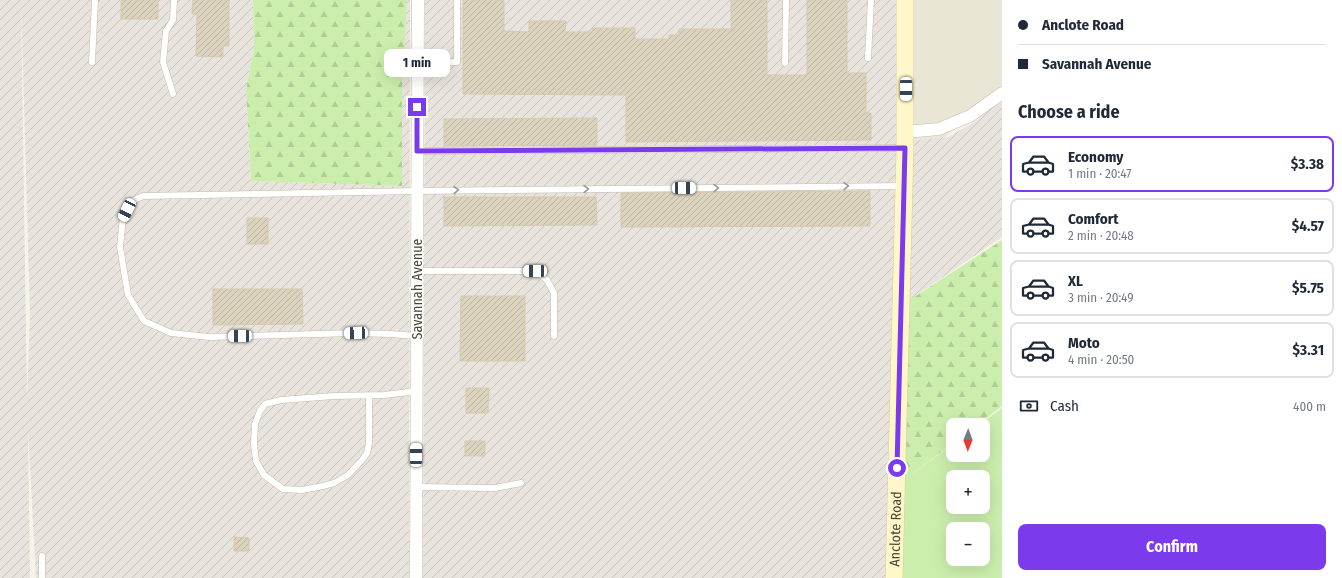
<!DOCTYPE html>
<meta charset="utf-8">
<style>
:root{--surface:#fff;--page:#f2f2f3;--text:#1f2937;--muted:#747a83;--line:#e0e1e3;--accent:#7c3aed}
body{margin:0;font-family:"Fira Sans Condensed",sans-serif;background:var(--page);color:var(--text);height:100vh;display:flex;flex-direction:column;font-size:15px;white-space:nowrap}
*{box-sizing:border-box;margin:0}
p{font-size:13px;color:var(--muted)}
.icon{flex:none;width:22px;height:22px;fill:none;stroke:currentColor;stroke-width:2;stroke-linecap:round;stroke-linejoin:round}
.map{position:relative;flex:1;overflow:hidden}
.drawer{display:flex;flex-direction:column;background:var(--surface);width:340px}
.drawer>*{flex:none}
.guide{display:grid;align-content:center;height:88px;padding:0 16px;background:var(--surface)}
.needle{width:26px;rotate:181deg}
.fabs{position:absolute;left:946px;top:418px;display:grid;gap:8px}
.fabs a{display:grid;place-items:center;width:44px;height:44px;border-radius:8px;background:var(--surface);box-shadow:0 4px 16px #0002;font-size:20px}
.end{position:absolute;width:18px;height:18px;margin:-9px;border:5px solid #7c3aed;background:#fff;box-shadow:0 0 0 2px #fff}
.from{border-radius:50%}
.bubble{position:absolute;height:28px;border-radius:8px;background:var(--surface);box-shadow:0 4px 16px #0002;font-size:13px;font-weight:700;line-height:28px;text-align:center}
.car{position:absolute;width:12px;height:24px;margin:-12px -6px;border-radius:5px;box-shadow:0 0 3px 1px #0007;background:linear-gradient(#fff 24%,#345 0 40%,#fff 0 76%,#345 0 86%,#fff 0)}
.guide b{display:flex;align-items:center;gap:14px;height:38px;font-size:15px}
.guide b+b{border-top:1px solid var(--line)}
.guide i{width:10px;height:10px;background:var(--text)}
ul{padding:0;list-style:none}
li{display:flex;align-items:center;gap:12px;height:56px;margin:0 8px 6px;padding:0 8px;border:2px solid var(--line);border-radius:8px}
li div{flex:1}
li b{display:block;font-size:15px}
li em{font-style:normal;font-weight:700}
li.selected{border-color:var(--accent)}
li>.icon{width:36px;height:36px;stroke-width:1.5}
h2{padding:0 16px;font-size:18px;line-height:48px}
.pay{display:flex;align-items:center;gap:10px;height:44px;padding:0 16px;font-size:15px}
.pay p{margin-inline-start:auto}
.cta{display:flex;gap:8px;margin-top:auto;padding:8px 16px}
.cta a{flex:1;height:46px;border-radius:8px;background:var(--accent);color:#fff;font-size:16px;font-weight:700;line-height:46px;text-align:center}
main{display:flex;flex:1;min-height:0}
.map>svg:first-child{display:block}
.residential{fill:#eae6d6}
.industrial{fill:url(#industrial-furrows)}
.green{fill:#cceead;fill-rule:evenodd}
.forest{fill:url(#forest-firs)}
.building{fill:url(#building-hatch);stroke:#d5c9ae}
.lines{fill:none;stroke-linecap:round;stroke-linejoin:round}
.lane-casing{stroke:#c3bca9;stroke-width:7}
.street-casing{stroke:#c3bca9;stroke-width:13}
.secondary-casing{stroke:#dacd93;stroke-width:18}
.lane{stroke:#fff;stroke-width:6}
.street{stroke:#fff;stroke-width:12}
.secondary{stroke:#fff6c9;stroke-width:17}
.oneway{stroke:#9b9890}
.route{stroke:#7c3aed;stroke-width:5}
.labels{text-anchor:middle;stroke-width:3.5;stroke-linejoin:round;paint-order:stroke}
.street-label{font-size:14px;fill:#4a4436;stroke:#fff}
</style>
<main>
<div class="map">
<svg width="1002" height="578" viewBox="0 0 1002 578">
<defs>
<pattern id="industrial-furrows" width="10" height="10" patternUnits="userSpaceOnUse"><rect width="10" height="10" fill="#e8e4dd"/><path d="M-1 1l2-2M0 10L10 0M9 11l2-2" fill="none" stroke="#c8c5be"/></pattern>
<pattern id="forest-firs" width="22" height="20" patternUnits="userSpaceOnUse"><rect width="22" height="20" fill="#cceead"/><path d="M5 1l3.5 6h-7zM16 11l3.5 6h-7z" fill="#b1cd95"/></pattern>
<pattern id="building-hatch" width="6" height="6" patternUnits="userSpaceOnUse"><rect width="6" height="6" fill="#dcd3bf"/><path d="M-1 1l2-2M0 6l6-6M5 7l2-2" fill="none" stroke="#beb6a5"/></pattern>
</defs>
<rect width="100%" height="100%" fill="#f6f3e8"/>
<!-- residential -->
<path class="residential" d="M910,0h92v87l-21,21 -36,29 -33,3z"/>
<!-- industrial -->
<path class="industrial" d="M0,0h21l6,398 3,-85 -9,-313h232l1,46 -8,44 5,91 150,5 1,-93 5,-93h3l-1,578h-373l-8,-150 2,150h-30z
M425,0h473v133l-11,445h-464z
M1002,87v150l-94,64 4,-161 36,-3 25,-14 6,-4 2,-11z"/>
<!-- green -->
<path class="green" d="M1002,408v170h-101l3,-98 49,-36v11h30v-30h-4zM953,477h30v30h-30zM953,529h30v30h-30z"/>
<!-- forest -->
<path class="forest" d="M253,0h154l-5,93v93l-151,-5 -5,-91 8,-44z
M1002,240v166l-25,19h-24v18l-49,37 4,-179z"/>
<!-- building -->
<path class="building" d="M121,0h37v19h-37z
M193,0h36v46h-6v11l-27,-1 1,-42h-5z
M463,0h41v31l25,1v-11h37l-1,11h27v-4h43v11h34v-4h10v-6h52v-29h36v75h40v-75h40v73h19v40h5v27l-245,2v-47l-163,-1z
M597,118v27l-153,1v-27z
M870,191v35l-249,1v-34z
M444,197h152l1,28 -153,1z
M247,218h21v26h-21z
M213,289h89l1,35 -90,1z
M461,296h64v65h-65z
M466,388h23l-1,25h-22z
M465,441h20v15h-20z
M234,537l15,1v13h-15z"/>
<g class="lines">
<defs>
<path id="lane" d="M868,58l3,-58
M92,62l3,-62
M417,63l40,-1v-62
M785,63l1,-63
M173,94l-10,-32 3,-31 7,-11 1,-20
M417,151l487,-3
M417,271h118l12,9 7,13v43
M417,336l-27,-2 -34,-1 -147,4 -38,-4 -27,-12 -16,-26 -8,-48 3,-30 7,-15 13,-6 274,-5 485,-5
M369,396v47l-2,10 -5,7 -14,15 -14,8 -11,3 -21,4 -19,-1 -19,-14 -8,-14 -2,-17 1,-20 5,-13 5,-7 16,-4 53,-4 50,-1 33,-4
M416,487l79,1 26,-5
M42,578v-22"/>
<path id="street" d="M905,132l34,-3 31,-13 32,-23
M416,578l2,-578"/>
<g id="secondary">
<path id="s1" d="M894,578l11,-430v-148"/>
</g>
</defs>
<!-- lane casing -->
<use href="#lane" class="lane-casing"/>
<!-- street casing -->
<use href="#street" class="street-casing"/>
<!-- secondary casing -->
<use href="#secondary" class="secondary-casing"/>
<!-- lane -->
<use href="#lane" class="lane"/>
<!-- street -->
<use href="#street" class="street"/>
<!-- secondary -->
<use href="#secondary" class="secondary"/>
</g>
<!-- one-way arrows -->
<defs><path id="oneway-chevron" d="M-2-3.5L2.5 0L-2 3.5" fill="none" stroke-width="1.6" stroke-linecap="round" stroke-linejoin="round"/></defs>
<g class="oneway">
<use href="#oneway-chevron" transform="translate(846 186) rotate(-1)"/>
<use href="#oneway-chevron" transform="translate(716 188) rotate(-1)"/>
<use href="#oneway-chevron" transform="translate(586 189) rotate(-1)"/>
<use href="#oneway-chevron" transform="translate(456 190) rotate(-1)"/>
</g>
<g class="lines">
<!-- route -->
<path class="route" d="M417,107v44l488,-3 -8,320"/>
</g>
<g class="labels">
<!-- street labels -->
<g class="street-label">
<text transform="translate(417 289) rotate(-90)" y="5">Savannah Avenue</text>
<text dy="5" stroke="none"><textPath href="#s1" startOffset="49">Anclote Road</textPath></text>
</g>
</g>
</svg>
<div class="fabs">
<a><svg class="needle" viewBox="-14 -14 28 28"><path d="M0-13l5 13h-10z" fill="#e53935"/><path d="M0 13l5-13h-10z" fill="#747a83"/></svg></a>
<a>+</a>
<a>−</a>
</div>
<i class="end from" style="left:897px;top:468px"></i>
<i class="end" style="left:417px;top:107px"></i>
<div class="bubble" style="left:384px;top:49px;width:66px">1 min</div>
<i class="car" style="left:906px;top:89px;rotate:180deg"></i>
<i class="car" style="left:684px;top:188px;rotate:90deg"></i>
<i class="car" style="left:127px;top:210px;rotate:206deg"></i>
<i class="car" style="left:535px;top:271px;rotate:270deg"></i>
<i class="car" style="left:356px;top:333px;rotate:268deg"></i>
<i class="car" style="left:240px;top:336px;rotate:269deg"></i>
<i class="car" style="left:416px;top:455px;rotate:0deg"></i>
</div>
<section class="drawer">
<div class="guide">
<b><i class="from"></i>Anclote Road</b>
<b><i></i>Savannah Avenue</b>
</div>
<h2>Choose a ride</h2>
<ul>
<li class="selected"><svg class="icon" aria-label="car" viewBox="0 0 24 24"><path d="M5 17H2v-5l4-1 3-4h7l3 4 3 1v5h-3M9 17h6M6 11h13"/><circle cx="7" cy="17" r="2"/><circle cx="17" cy="17" r="2"/></svg><div><b>Economy</b><p>1 min · 20:47</p></div><em>$3.38</em></li>
<li><svg class="icon" aria-label="car" viewBox="0 0 24 24"><path d="M5 17H2v-5l4-1 3-4h7l3 4 3 1v5h-3M9 17h6M6 11h13"/><circle cx="7" cy="17" r="2"/><circle cx="17" cy="17" r="2"/></svg><div><b>Comfort</b><p>2 min · 20:48</p></div><em>$4.57</em></li>
<li><svg class="icon" aria-label="car" viewBox="0 0 24 24"><path d="M5 17H2v-5l4-1 3-4h7l3 4 3 1v5h-3M9 17h6M6 11h13"/><circle cx="7" cy="17" r="2"/><circle cx="17" cy="17" r="2"/></svg><div><b>XL</b><p>3 min · 20:49</p></div><em>$5.75</em></li>
<li><svg class="icon" aria-label="car" viewBox="0 0 24 24"><path d="M5 17H2v-5l4-1 3-4h7l3 4 3 1v5h-3M9 17h6M6 11h13"/><circle cx="7" cy="17" r="2"/><circle cx="17" cy="17" r="2"/></svg><div><b>Moto</b><p>4 min · 20:50</p></div><em>$3.31</em></li>
</ul>
<div class="pay"><svg class="icon" aria-label="cash" viewBox="0 0 24 24"><path d="M3 7h18v10H3z"/><circle cx="12" cy="12" r="2"/></svg>Cash<p>400 m</p></div>
<div class="cta"><a>Confirm</a></div>
</section>
</main>
